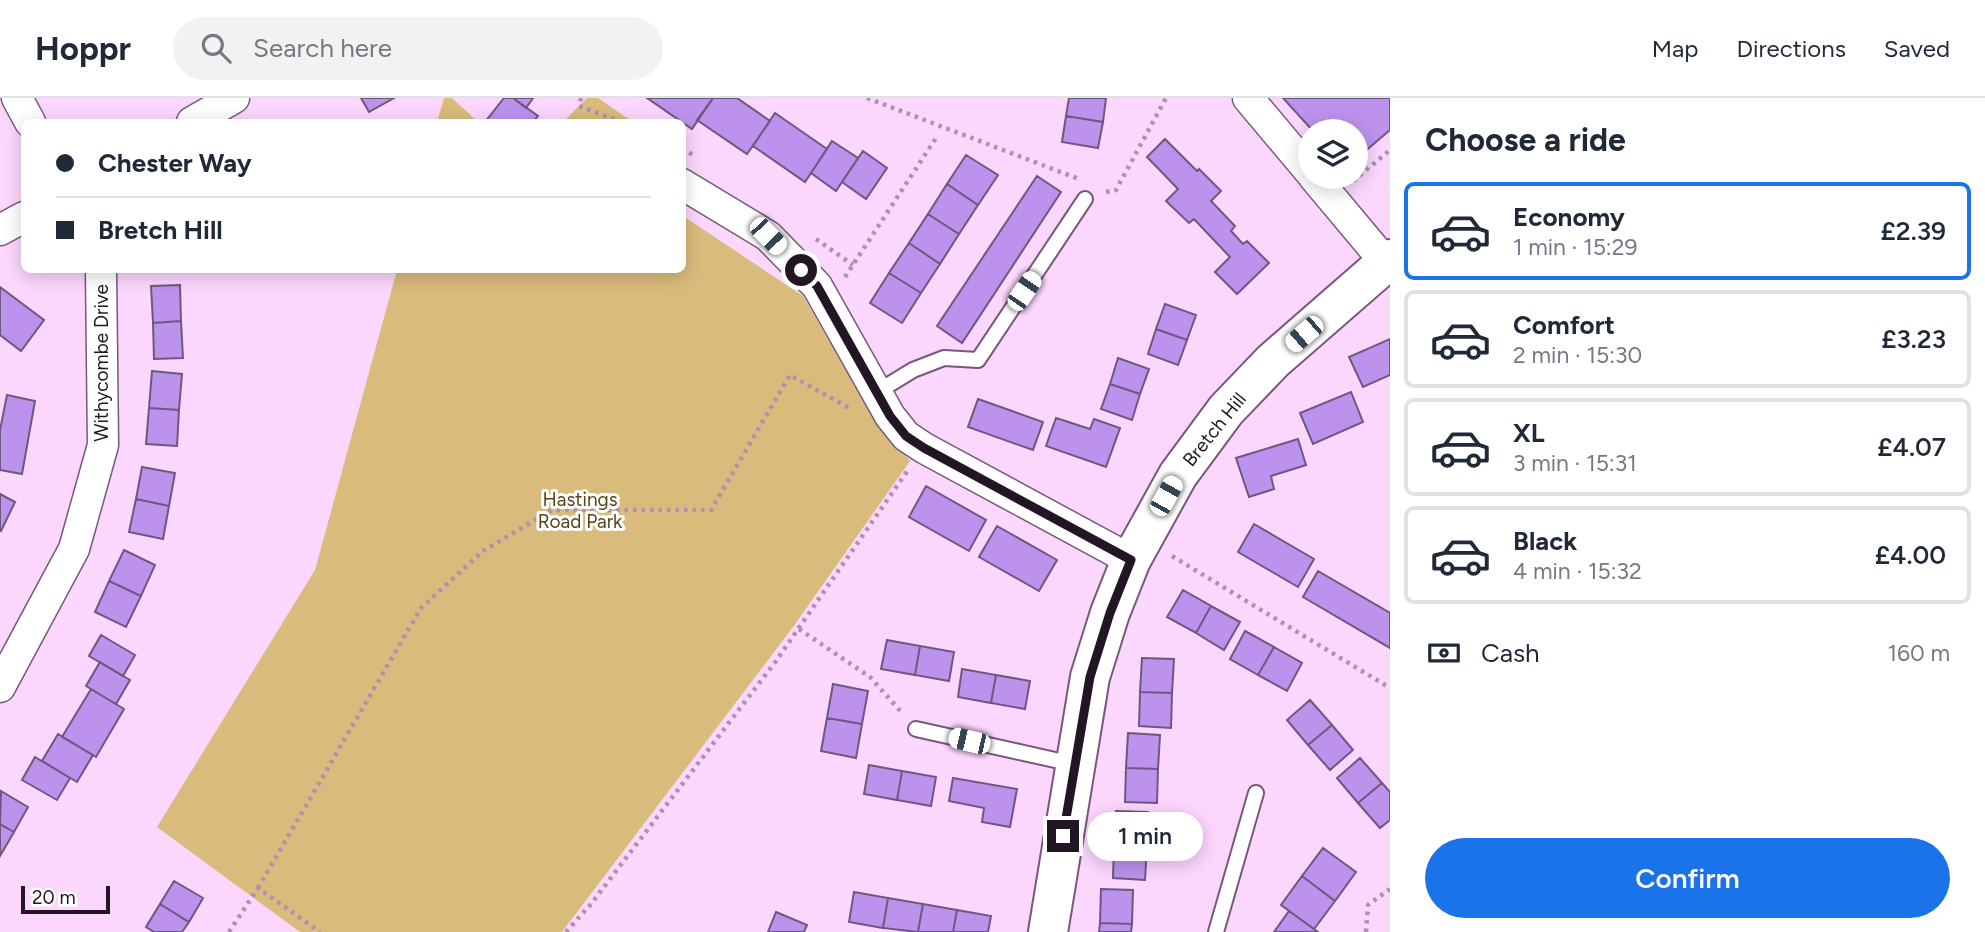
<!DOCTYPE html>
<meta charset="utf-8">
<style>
:root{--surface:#fff;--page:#f2f2f3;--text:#1f2937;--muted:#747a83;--line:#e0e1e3;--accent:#1a73e8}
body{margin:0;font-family:Figtree,sans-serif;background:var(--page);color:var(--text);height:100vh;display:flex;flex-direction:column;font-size:26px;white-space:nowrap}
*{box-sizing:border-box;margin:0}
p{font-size:23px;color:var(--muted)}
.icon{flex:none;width:38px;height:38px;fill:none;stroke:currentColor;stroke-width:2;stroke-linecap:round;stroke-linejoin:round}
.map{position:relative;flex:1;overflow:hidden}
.side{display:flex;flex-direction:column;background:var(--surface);width:595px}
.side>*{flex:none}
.guide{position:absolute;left:21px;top:21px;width:665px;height:154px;border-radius:10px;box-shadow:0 4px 18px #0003;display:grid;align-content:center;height:154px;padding:0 35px;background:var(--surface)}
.controls{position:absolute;left:1298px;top:21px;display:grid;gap:14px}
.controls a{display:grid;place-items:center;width:70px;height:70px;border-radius:50%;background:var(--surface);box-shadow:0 4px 18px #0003;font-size:35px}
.scale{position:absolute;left:21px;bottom:18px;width:89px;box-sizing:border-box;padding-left:7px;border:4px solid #231624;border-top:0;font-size:19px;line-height:24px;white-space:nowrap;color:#231624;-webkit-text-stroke:5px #fff;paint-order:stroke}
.end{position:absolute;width:32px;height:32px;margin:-16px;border:9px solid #231624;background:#fff;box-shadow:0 0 0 4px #fff}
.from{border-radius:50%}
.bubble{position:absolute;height:49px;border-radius:24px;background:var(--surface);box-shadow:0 4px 18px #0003;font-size:23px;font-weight:600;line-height:49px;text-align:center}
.car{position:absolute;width:21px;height:42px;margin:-21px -10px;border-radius:9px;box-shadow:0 0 5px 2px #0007;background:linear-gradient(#fff 24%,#345 0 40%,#fff 0 76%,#345 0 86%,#fff 0)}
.guide b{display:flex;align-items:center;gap:24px;height:66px;font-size:26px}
.guide b+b{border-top:2px solid var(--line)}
.guide i{width:18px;height:18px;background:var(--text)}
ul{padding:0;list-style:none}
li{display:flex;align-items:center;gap:21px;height:98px;margin:0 14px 10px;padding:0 21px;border:4px solid var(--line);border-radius:10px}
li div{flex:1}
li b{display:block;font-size:26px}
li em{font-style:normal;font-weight:600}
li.current{border-color:var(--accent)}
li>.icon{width:63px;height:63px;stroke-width:1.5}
h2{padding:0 35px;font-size:32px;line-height:84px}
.pay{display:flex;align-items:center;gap:18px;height:77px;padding:0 35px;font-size:26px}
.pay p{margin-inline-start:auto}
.primary-button{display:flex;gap:14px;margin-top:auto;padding:14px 35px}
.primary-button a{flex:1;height:80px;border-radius:42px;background:var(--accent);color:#fff;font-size:28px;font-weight:600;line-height:80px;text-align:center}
header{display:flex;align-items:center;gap:42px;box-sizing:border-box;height:98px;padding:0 35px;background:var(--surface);border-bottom:2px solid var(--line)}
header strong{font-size:33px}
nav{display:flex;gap:38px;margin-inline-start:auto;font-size:24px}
.search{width:490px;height:63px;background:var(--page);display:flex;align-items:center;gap:18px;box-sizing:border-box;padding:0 24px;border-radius:38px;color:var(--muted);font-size:26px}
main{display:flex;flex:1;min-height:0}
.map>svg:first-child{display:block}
.green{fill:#d9bb7c}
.building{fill:#bc92ec;stroke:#6b5981;stroke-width:2}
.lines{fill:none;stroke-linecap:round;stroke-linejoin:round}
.lane-casing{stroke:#78587a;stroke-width:18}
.street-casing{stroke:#78587a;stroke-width:33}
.secondary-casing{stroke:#78587a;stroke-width:42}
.path{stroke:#ad91af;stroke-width:4.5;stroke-dasharray:3.5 5;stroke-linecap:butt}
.lane{stroke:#fff;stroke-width:14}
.street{stroke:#fff;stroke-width:30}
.secondary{stroke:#fff;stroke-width:38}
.route{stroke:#231624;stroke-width:9}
.labels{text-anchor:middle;stroke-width:6;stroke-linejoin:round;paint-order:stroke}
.street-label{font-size:19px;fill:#231624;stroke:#fff}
.park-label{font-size:19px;fill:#584519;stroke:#fff}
</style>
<header>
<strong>Hoppr</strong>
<div class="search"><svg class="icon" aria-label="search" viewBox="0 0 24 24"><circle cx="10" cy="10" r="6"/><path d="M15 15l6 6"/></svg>Search here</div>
<nav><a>Map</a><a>Directions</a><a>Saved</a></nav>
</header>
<main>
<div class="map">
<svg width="1390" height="834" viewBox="0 0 1390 834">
<rect width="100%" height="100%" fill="#fbd6fd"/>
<!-- green -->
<path class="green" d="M444,0h8l26,24h-41z
M587,0h11l35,24h-70z
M683,118l120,80 67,117 40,48 -117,166 -231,305h-262l-143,-105 158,-257 82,-300h285z"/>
<!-- building -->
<path class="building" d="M361,0h33l-25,14z
M504,0h9l25,18 -5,6h-48z
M513,0h20l-7,10z
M647,0h66l-21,31z
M713,0h24l33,23 -23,33 -50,-34z
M1069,0h37l-3,24 -37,-6z
M1283,0h107v32l-34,29v-28h-43z
M775,15l52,36 -22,33 -52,-36z
M1066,18l37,6 -5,26 -36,-6z
M1165,41l32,32 2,-2 22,22 -10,10 24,25 -4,5 12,13 4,-3 22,22 -32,31 -22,-22 15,-15 -36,-38 -5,4 -23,-22 12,-12 -31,-32z
M832,43l26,17 -22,33 -25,-18z
M863,53l24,17 -21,31 -24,-17z
M966,57l32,20 -20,30 -31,-21z
M1037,78l24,16 -99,151 -25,-17z
M947,86l31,21 -19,29 -31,-20z
M928,116l31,20 -19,30 -31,-21z
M909,145l31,21 -19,29 -32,-20z
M889,175l32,20 -19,30 -32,-20z
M180,187l1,36 -28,2 -2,-37z
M0,189l44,33 -23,31 -21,-16z
M1165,206l31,11 -9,25 -31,-11z
M181,223l2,37 -29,1 -1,-36z
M1156,231l31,11 -9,25 -30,-11z
M1390,241v36l-27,12 -14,-30z
M1118,260l31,11 -9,25 -30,-10z
M152,273l30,3 -3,36 -30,-2z
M1110,286l30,10 -8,26 -31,-11z
M1351,294l12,30 -50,22 -13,-31z
M7,297l28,6 -13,73 -22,-4v-40z
M978,301l65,23 -10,28 -65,-23z
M149,310l30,2 -2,36 -31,-2z
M1056,320l34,11 4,-10 26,9 -14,39 -60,-21z
M1298,341l8,26 -35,11 3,13 -25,8 -13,-39z
M142,369l33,6 -6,33 -33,-7z
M926,388l60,34 -17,31 -60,-34z
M0,396l15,8 -14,29 -1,-1z
M136,401l33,7 -6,33 -34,-7z
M1254,426l60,35 -16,28 -60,-35z
M997,428l60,34 -18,31 -60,-34z
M124,452l31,15 -14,31 -32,-15z
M1318,473l72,42v35l-87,-51z
M109,483l32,15 -15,31 -31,-15z
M1183,492l28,16 -15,27 -29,-16z
M1211,508l29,16 -16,28 -28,-17z
M1245,533l29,16 -16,28 -28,-16z
M101,537l34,20 -12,21 -34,-20z
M887,542l33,6 -5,29 -34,-6z
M920,548l34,6 -5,29 -34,-6z
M1274,549l28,16 -15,28 -29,-16z
M1142,560l32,1 -2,34 -32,-1z
M100,564l30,18 -14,24 -30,-18z
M962,571l34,6 -5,28 -33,-6z
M996,577l34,6 -5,28 -34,-6z
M833,586l35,7 -6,33 -35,-6z
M91,591l33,20 -28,48 -34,-20z
M1140,594l32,1 -1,35 -32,-2z
M1310,602l22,25 -24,20 -21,-25z
M827,620l35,6 -6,34 -35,-7z
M1332,627l21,25 -23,20 -22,-25z
M1128,635l32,2 -2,34 -32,-1z
M58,636l35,21 -16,27 -35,-21z
M35,659l35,21 -13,22 -35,-20z
M1360,660l22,25 -24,20 -21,-25z
M869,667l33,6 -5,29 -33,-6z
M1126,670l32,1 -1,34 -32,-1z
M902,673l34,6 -5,29 -34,-6z
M953,680l64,11 -7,38 -28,-5 2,-14 -35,-7z
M1382,685l8,9v28l-10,8 -22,-25z
M1,693l27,16 -14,25 -14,-8z
M1116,713l32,1 -1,34 -33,-1z
M0,726l14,8 -14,24z
M1114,747l33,1 -2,34 -32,-2z
M1323,750l33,24 -21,29 -33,-25z
M1302,778l33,25 -21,28 -33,-24z
M174,783l29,17 -14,24 -29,-18z
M1101,791l32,1 -1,34 -32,-1z
M854,794l34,6 -5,30 -34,-6z
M888,800l35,6 -5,28 -35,-4z
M160,806l29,18 -7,10h-28l-8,-5z
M923,806l34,6 -4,22h-35z
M957,812l34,6 -3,16h-35z
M1289,813l25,18 4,3h-44z
M776,814l31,13 -3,7h-36z
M1100,825l32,1 -1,8h-32z"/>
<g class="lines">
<defs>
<path id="lane" d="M877,294l36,-22 31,-12 34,2 107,-161
M916,631l157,35
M1216,834l40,-139"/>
<path id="street" d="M17,0l13,24
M1248,0l63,75
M192,24l42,-24
M1314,79l72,86
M682,86l86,52 49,50 73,130 16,20 18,12 207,112
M0,132l24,-13
M0,589l74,-138 29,-104 -2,-175"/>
<path id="secondary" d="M1048,834l42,-255 20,-64 21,-53 47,-85 48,-65 47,-49 117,-102"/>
</defs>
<!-- lane casing -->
<use href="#lane" class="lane-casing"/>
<!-- street casing -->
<use href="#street" class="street-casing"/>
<!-- secondary casing -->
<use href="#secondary" class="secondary-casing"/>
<!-- path -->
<path class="path" d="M581,0l-2,8 42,16
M867,0l212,81
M682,50l11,7
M1353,83l37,-31
M1106,94l10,-2 50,-92
M816,141l37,26
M845,179l91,-139
M1172,458l218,132
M799,531l71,48 33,37
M258,790l163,-280 62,-57 69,-41h159l79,-135 61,34
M229,834l29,-44 62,44
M566,834l25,-28 185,-243 132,-191
M1366,834l2,-27 22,-16"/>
<!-- lane -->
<use href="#lane" class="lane"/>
<!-- street -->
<use href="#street" class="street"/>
<!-- secondary -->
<use href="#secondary" class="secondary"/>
</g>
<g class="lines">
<!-- route -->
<path class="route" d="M801,172l16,16 73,130 16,20 18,12 207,112 -21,53 -20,64 -27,159"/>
</g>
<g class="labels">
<!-- street labels -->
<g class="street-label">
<text transform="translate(101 265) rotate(-90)" y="7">Withycombe Drive</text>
<text transform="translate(1214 331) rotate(-51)" y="7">Bretch Hill</text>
</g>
<!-- park labels -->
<g class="park-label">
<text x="580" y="408">Hastings<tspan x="580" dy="22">Road Park</tspan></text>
</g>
</g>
</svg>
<div class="controls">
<a><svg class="icon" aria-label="layers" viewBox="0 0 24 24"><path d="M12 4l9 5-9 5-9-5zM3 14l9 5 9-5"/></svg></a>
</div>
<div class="scale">20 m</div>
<i class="end from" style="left:801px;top:172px"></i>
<i class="end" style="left:1063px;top:738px"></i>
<div class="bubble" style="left:1087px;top:714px;width:116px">1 min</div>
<i class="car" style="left:768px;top:138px;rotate:136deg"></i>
<i class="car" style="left:1024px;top:193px;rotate:34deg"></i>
<i class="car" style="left:1304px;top:236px;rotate:229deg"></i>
<i class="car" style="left:1166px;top:398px;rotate:29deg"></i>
<i class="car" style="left:969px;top:643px;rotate:283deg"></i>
<div class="guide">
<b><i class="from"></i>Chester Way</b>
<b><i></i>Bretch Hill</b>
</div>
</div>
<section class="side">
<h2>Choose a ride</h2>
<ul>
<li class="current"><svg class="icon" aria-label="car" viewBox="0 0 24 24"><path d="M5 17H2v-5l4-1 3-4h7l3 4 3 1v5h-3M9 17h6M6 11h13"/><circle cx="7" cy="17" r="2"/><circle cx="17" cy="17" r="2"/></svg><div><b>Economy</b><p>1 min · 15:29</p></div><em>£2.39</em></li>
<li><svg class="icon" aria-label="car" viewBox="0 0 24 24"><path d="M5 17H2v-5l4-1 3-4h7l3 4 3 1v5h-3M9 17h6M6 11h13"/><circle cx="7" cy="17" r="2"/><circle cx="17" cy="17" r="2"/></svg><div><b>Comfort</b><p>2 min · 15:30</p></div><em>£3.23</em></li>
<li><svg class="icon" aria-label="car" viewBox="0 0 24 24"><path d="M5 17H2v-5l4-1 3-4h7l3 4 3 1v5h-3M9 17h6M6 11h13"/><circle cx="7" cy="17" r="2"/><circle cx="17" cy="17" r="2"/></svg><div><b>XL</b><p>3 min · 15:31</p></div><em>£4.07</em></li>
<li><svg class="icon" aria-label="car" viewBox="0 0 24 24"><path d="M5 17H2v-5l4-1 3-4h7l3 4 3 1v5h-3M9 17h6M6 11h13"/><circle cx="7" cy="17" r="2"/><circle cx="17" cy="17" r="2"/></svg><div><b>Black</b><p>4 min · 15:32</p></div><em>£4.00</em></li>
</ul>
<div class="pay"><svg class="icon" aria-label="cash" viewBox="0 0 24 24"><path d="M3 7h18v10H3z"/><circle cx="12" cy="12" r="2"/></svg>Cash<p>160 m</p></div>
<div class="primary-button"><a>Confirm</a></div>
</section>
</main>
